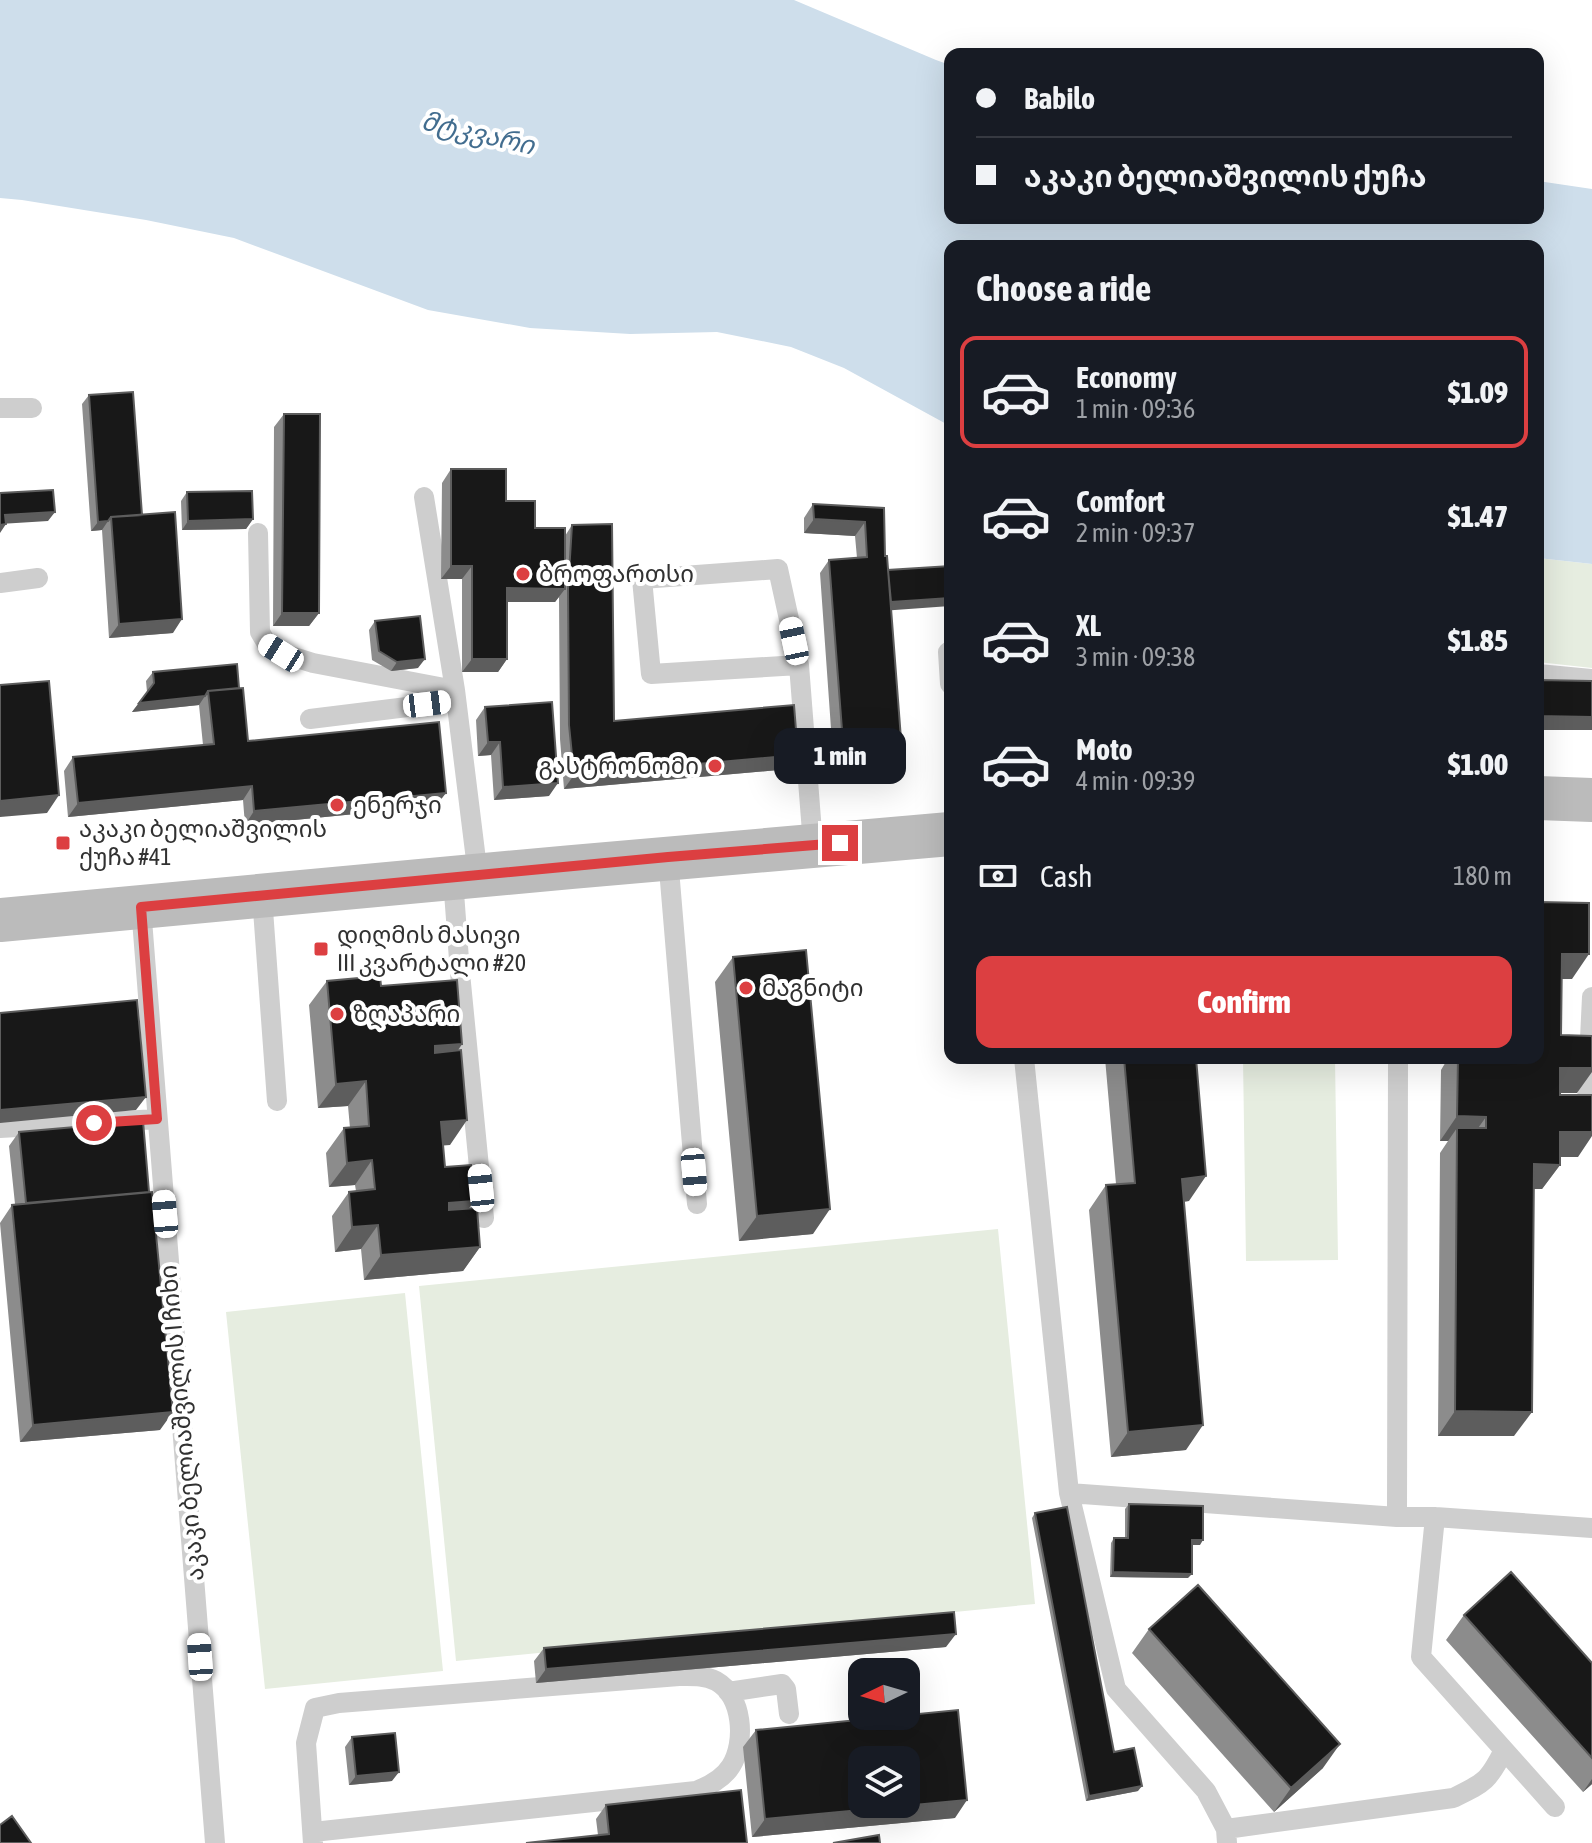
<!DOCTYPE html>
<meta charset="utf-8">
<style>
:root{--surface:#171b24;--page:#20242c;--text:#f1f3f6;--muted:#9ea1a6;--line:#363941;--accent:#dc3f41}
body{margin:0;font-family:"Asap Condensed","Noto Sans Georgian",sans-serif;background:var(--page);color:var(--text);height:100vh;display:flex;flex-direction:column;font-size:30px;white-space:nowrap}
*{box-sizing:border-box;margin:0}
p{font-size:26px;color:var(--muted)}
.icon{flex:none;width:44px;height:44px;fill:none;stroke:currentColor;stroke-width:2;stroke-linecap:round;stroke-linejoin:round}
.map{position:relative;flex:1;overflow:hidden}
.panel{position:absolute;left:944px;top:240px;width:600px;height:824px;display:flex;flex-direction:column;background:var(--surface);border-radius:16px;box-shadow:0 8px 32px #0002}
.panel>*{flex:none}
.hud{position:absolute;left:944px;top:48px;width:600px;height:176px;border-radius:16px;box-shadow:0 8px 32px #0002;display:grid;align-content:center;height:176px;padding:0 32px;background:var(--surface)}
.needle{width:52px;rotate:265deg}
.buttons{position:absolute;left:848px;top:1658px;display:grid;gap:16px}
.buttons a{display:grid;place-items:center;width:72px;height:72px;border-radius:16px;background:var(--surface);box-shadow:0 8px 32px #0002;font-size:40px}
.end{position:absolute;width:36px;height:36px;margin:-18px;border:10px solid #dc3f41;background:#fff;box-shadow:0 0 0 4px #fff}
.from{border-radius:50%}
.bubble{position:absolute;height:56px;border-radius:16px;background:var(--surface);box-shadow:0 8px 32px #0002;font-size:26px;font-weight:800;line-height:56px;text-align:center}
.car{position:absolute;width:24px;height:48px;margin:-24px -12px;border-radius:10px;box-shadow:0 0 6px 2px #0007;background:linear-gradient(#fff 24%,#345 0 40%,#fff 0 76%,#345 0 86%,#fff 0)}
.hud b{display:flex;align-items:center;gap:28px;height:76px;font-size:30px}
.hud b+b{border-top:2px solid var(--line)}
.hud i{width:20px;height:20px;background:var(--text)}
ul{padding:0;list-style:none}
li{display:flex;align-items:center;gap:24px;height:112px;margin:0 16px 12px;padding:0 16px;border:4px solid transparent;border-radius:16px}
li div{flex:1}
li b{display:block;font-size:30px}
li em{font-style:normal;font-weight:800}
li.on{border-color:var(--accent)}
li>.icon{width:72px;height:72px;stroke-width:1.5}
h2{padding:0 32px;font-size:36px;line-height:96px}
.pay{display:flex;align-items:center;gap:20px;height:88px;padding:0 32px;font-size:30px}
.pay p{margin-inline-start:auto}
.cta{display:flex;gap:16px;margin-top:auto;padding:16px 32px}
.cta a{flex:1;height:92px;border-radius:16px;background:var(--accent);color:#fff;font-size:32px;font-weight:800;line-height:92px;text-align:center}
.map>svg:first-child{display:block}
.green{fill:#e6ede0}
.water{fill:#cedeeb}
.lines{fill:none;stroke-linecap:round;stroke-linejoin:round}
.lane{stroke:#cecece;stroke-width:20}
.secondary{stroke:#bbb;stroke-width:44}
.wall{fill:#8c8c8c}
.shaded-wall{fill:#5d5d5d}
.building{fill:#181818;stroke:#5d5d5d;stroke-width:2;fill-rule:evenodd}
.route{stroke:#dc3f41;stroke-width:10}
.poi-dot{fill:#dc3f41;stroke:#fff;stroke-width:3}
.labels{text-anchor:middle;stroke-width:8;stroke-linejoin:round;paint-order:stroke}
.poi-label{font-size:24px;fill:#313131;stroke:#fff;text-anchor:start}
.street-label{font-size:24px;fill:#313131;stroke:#fff}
.water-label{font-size:26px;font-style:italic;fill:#426d8f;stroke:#fff}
</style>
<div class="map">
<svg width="1592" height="1843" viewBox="0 0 1592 1843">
<rect width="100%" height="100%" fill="#fff"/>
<!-- green -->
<path class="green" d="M1538,558l54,6v104l-54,-6z
M1243,1058h92l3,202 -92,1z
M998,1229l37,375 -579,57 -37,-375z
M405,1293l38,378 -178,18 -39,-377z"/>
<!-- water -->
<path class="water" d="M0,0h794l142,60 14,5v153h588v-37l54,8v375l-54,-6v-312h-588v180l-106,-58 -53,-21 -74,-15 -87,2 -100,-6 -102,-18 -194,-72 -88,-18 -124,-20 -22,-2z"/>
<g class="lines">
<!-- lane -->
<path class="lane" d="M0,408h32
M424,497l31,193
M258,533l2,99 7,12 14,9 32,10 142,27 23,186
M778,569l21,96 -148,9 -9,-95z
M0,583l38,-5
M948,652l2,32
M799,665l14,180
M1538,674l54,5
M310,719l146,-18
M668,857l29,347
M453,879l7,94 24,245
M262,896l15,205
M141,907l74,936
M1024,1058l45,435
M1586,1122l6,-125
M0,1128l157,-9
M1397,1517l1,-459
M1435,1517l-14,140 134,150
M728,1692l54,-8 4,5 3,25
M1226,1829l227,-31c31,-15 35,-16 51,-48
M313,1832l383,-41c13,-5 27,-12 35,-25 15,-24 12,-70 -15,-85 -12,-6 -24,-5 -37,-5l-340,27 -24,5 -9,35 7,100
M1227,1843l-1,-14 -20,-38 -90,-102 -47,-196 328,24h38l157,11"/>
<!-- secondary -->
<path class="secondary" d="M1538,798l54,2
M0,920c317,-29 633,-60 950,-86"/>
</g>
<!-- wall -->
<path class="wall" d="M89,395l53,120 31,118 -64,5 -7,-108 -11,1 -9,-127z
M284,414l35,199 -10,13h-36l1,-199z
M451,469l55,32 29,27 30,8 7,-11 42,196 184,34 -9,14 -225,20 -4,-50 -1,-142 -4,5h-48v57l-9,13h-36v-93h-21l1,-96z
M187,492l66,27 -7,10 -64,1 -1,-29z
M813,504l71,4 1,48 6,55 1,141 -59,5 -13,-184 9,-13 28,-2 -2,-22 -51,-3v-15z
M375,621l43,47 -27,3 -19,-11 -3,-30z
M153,672l86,16 9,53 188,65 -191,19 -2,-25 -175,17 -4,-46 9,-14 130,-12 -4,-40 -67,7 15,-20 -1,-11z
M485,707l64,89 -55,4 -3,-45 -13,1 -2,-36z
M1538,902l34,77h-11v56l16,58h-17l18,64h-18v8l-18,24h-9l-19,247h-76l2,-283 8,-12h-8l1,-71 6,-10h-5v-2h96z
M733,957l80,277 -74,7 -24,-259z
M327,981l54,5 81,58 -4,7 -8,94h-7l2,22 24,41 11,39 -17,24 -99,9 -3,-31 -26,3 -3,-36 17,-24 7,-1 -1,-6 -26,2 -3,-34 18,-25h6l-2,-22 -30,2 -9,-103z
M1105,1058h91l-7,143 -5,1 2,248 -75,7 -22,-247 17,-25 10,-1z
M19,1132l141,298 -140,12 -20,-219 12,-18 3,-1 -6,-58z
M1129,1504l71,41h-8l-4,33 -78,-1 1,-34 3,-5h11v-29z
M1035,1513l79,239 24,39 -52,10 -54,-283z
M1464,1615l128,48v121l-9,8 -137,-152z
M1149,1629l174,139 -49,44 -142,-159z
M946,1647l-410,36 -2,-22 10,-13z
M756,1730l199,88 -203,19 -9,-90z
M352,1737l40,44 -43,4 -4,-38z
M606,1805l141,38 -149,-8 -2,-16z"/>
<!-- shaded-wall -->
<path class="shaded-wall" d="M55,512l-7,9 -48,3 5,-9z
M253,519l-7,10 -64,1 6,-9z
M814,519l51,3 -10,14 -51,-3z
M108,521l-6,9 -11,1 7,-9z
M6,524l-6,9v-8z
M451,566h21l-10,13h-21z
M507,588l58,1 -10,13h-58z
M950,598v8l-69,5 6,-9z
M282,613h37l-10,13h-36z
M182,619l-9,14 -64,5 10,-14z
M425,659l-7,9 -27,3 6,-9z
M472,659h35l-9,13h-36z
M205,696l-6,9 -67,7 7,-9z
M1538,716l54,1v13h-54z
M901,739l-9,13 -59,5 10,-14z
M488,742h12l-9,13 -13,1z
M798,755l-9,14 -225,20 10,-14z
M558,783l-9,13 -55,4 9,-13z
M252,786l-9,14 -175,17 10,-14z
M446,793l-10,13 -191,19 9,-14z
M59,795l-12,18 -47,4v-16z
M1562,954h27l-17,25h-28z
M462,1044l-17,24 -27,3 17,-25z
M1560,1068h32v4l-15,21h-34z
M366,1081l-18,25 -30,2 18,-24z
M146,1097l-10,13 -136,13v-13z
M1457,1116l29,1 -18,25 -11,-14 -9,13h-8z
M467,1120l-17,25 -26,2 17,-25z
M1560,1132h32v4l-14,21h-35z
M372,1160l-17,25 -26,2 18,-24z
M1534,1164l26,1 -18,24h-26z
M1206,1176l-17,25 -25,2 18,-24z
M474,1201l-17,25 -26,2 18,-25z
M830,1209l-17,25 -74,7 18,-25z
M378,1225l-17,24 -26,3 17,-25z
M480,1247l-17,24 -99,9 17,-25z
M1455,1411l77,1 -18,24h-76z
M173,1412l-13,18 -140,12 13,-17z
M1203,1425l-17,25 -75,7 17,-25z
M1192,1540h11l-3,5h-11z
M1113,1572l79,2 -4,4 -78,-1z
M956,1634l-10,13 -410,36 10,-14z
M1340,1744l-17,24 -49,44 17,-24z
M399,1772l-7,9 -43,4 7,-9z
M1592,1779v5l-9,8z
M1142,1786l-4,5 -52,10 3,-5z
M967,1800l-12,18 -203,19 13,-18z"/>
<!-- building -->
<path class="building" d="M133,392l9,123 -31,2 -3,4 -10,1 -9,-127z
M284,414h36l-1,199h-37z
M451,469h55v32h29v27h30v61l-58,-1v71h-35v-93h-21z
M53,490l2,22 -50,3 1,9 -6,1v-32z
M252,491l1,28 -65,2 -1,-29z
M813,504l71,4 1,48h2l14,183 -58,4 -14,-183 38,-3 -2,-35 -51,-3z
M175,512l7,107 -63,5 -8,-107z
M612,524l2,197 180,-16 4,50 -224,20 -5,-50 -1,-136 4,-64z
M950,566v32l-59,4 -3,-32z
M420,616l5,43 -28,3 -18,-11 -4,-30z
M237,664l2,24 -31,3 -3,5 -66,7 15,-20 -1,-11z
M1538,680l54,1v36l-54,-1z
M49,681l10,114 -59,6v-116z
M243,688l5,53 191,-19 7,71 -192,18 -2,-25 -174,17 -5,-46 141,-13 -6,-53z
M552,702l6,81 -55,4 -3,-45h-12l-3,-35z
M1538,902l51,1v51h-27l-1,81 31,1v32h-32v27h32v37h-32v33l-26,-1 -2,248 -77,-1 2,-283h29v-11l-29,-1 1,-58h80z
M806,950l24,259 -73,7 -24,-259z
M380,976l1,10 76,-6 5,64 -27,2v7l26,-3 6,70 -26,2 4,45 26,-2 3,36 -25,2v7l28,-2 3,39 -99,8 -3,-30 -26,2 -3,-35 26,-3 -3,-29 -25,3 -3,-35 25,-2 -3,-45 -30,3 -9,-103z
M137,1000l9,97 -146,13v-97z
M1124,1058h72l10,118 -24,3 21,246 -75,7 -22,-247 29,-2z
M143,1121l6,71 -123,11 -7,-71z
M152,1192l21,220 -140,13 -21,-220z
M1129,1504l74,2v34h-11v34l-79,-2 1,-34h14z
M1067,1507l47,245 20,-4 8,38 -53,10 -54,-283z
M1511,1572l81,91v95l-128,-143z
M1198,1585l142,159 -49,44 -142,-159z
M954,1612l2,22 -410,35 -2,-21z
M958,1710l9,90 -202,19 -9,-89zM862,1760h44v44h-44z
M395,1733l4,39 -43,4 -4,-39z
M741,1790l6,53h-221l83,-9 -3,-29z
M12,1816l19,27h-31v-18z
M879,1835l1,8h-47z"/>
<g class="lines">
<!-- route -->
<path class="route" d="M94,1123l63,-4 -16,-212 527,-50 172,-14"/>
</g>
<!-- markers -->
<g class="poi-dot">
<circle cx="523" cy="574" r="8"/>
<circle cx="715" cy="766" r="8"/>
<circle cx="337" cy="805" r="8"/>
<rect x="55" y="835" width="16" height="16" rx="4"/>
<rect x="313" y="941" width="16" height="16" rx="4"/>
<circle cx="746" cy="988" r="8"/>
<circle cx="337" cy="1014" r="8"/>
</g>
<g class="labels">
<!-- poi labels -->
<g class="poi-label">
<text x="539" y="582">ბროფართსი</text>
<text x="699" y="774" text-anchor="end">გასტრონომი</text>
<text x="353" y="813">ენერჯი</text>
<text x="79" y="837">აკაკი ბელიაშვილის<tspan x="79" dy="28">ქუჩა #41</tspan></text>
<text x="337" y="943">დიღმის მასივი<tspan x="337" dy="28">III კვარტალი #20</tspan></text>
<text x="762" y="996">მაგნიტი</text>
<text x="353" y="1022">ზღაპარი</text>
</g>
<!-- street labels -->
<g class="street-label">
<text transform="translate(182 1423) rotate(-95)" y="8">აკაკი ბელიაშვილის I ჩიხი</text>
</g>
<!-- water labels -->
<g class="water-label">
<text transform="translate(478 133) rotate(13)" y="9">მტკვარი</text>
</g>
</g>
</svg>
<div class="buttons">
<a><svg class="needle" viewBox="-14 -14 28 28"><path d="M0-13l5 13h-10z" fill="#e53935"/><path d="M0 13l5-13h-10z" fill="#9ea1a6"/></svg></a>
<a><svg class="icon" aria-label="layers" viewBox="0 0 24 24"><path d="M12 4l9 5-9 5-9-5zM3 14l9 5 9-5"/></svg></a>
</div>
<i class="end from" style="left:94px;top:1123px"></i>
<i class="end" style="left:840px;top:843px"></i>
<div class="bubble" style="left:774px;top:728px;width:132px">1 min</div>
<i class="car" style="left:794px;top:641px;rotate:348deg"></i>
<i class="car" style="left:281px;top:653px;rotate:302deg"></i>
<i class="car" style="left:427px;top:704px;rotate:83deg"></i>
<i class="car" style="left:694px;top:1172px;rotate:175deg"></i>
<i class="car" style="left:481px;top:1188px;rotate:354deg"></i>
<i class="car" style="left:165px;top:1214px;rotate:355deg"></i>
<i class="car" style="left:200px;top:1657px;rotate:356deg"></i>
<div class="hud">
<b><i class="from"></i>Babilo</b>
<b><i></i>აკაკი ბელიაშვილის ქუჩა</b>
</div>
<section class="panel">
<h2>Choose a ride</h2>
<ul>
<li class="on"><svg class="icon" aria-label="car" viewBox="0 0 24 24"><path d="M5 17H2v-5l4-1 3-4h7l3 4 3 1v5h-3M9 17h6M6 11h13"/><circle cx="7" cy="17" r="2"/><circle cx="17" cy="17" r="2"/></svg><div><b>Economy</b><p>1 min · 09:36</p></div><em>$1.09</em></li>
<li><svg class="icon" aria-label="car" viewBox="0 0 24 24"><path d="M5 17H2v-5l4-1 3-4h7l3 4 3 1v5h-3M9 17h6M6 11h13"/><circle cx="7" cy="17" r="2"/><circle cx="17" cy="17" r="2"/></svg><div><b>Comfort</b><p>2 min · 09:37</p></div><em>$1.47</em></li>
<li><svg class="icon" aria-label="car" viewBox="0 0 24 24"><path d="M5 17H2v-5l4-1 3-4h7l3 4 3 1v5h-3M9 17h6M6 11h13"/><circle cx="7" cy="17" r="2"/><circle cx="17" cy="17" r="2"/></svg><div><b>XL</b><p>3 min · 09:38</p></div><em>$1.85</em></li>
<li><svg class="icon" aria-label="car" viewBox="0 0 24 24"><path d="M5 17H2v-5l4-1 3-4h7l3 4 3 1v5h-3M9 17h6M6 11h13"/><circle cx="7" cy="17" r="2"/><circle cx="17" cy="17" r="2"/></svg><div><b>Moto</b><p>4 min · 09:39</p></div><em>$1.00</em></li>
</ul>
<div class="pay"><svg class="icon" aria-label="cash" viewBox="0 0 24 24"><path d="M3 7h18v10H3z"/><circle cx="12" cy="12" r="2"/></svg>Cash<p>180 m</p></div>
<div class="cta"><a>Confirm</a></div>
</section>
</div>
